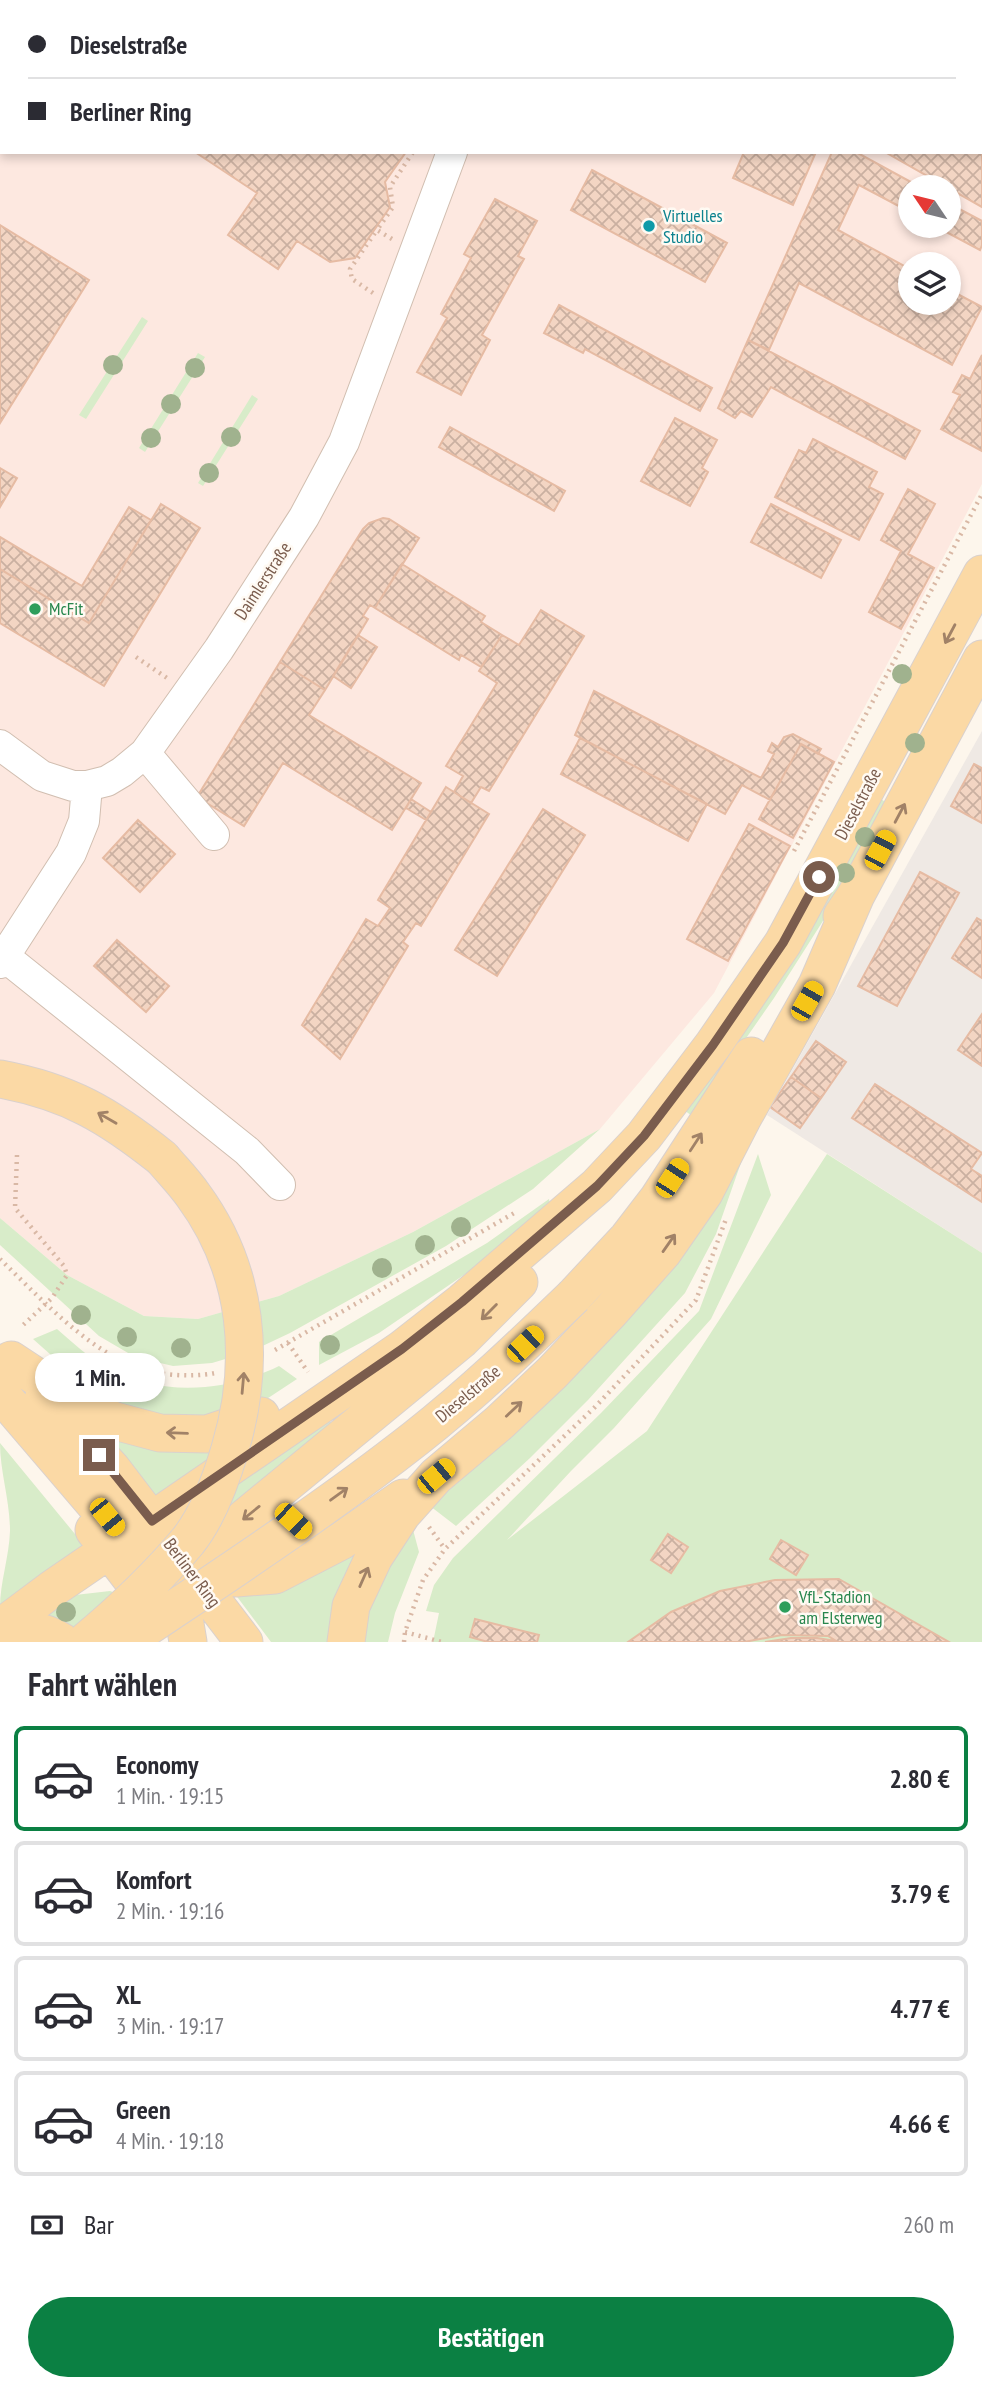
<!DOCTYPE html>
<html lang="de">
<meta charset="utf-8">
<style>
:root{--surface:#fff;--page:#f7f7f7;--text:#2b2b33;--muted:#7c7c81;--line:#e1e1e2;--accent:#0b8043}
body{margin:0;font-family:"PT Sans Narrow",sans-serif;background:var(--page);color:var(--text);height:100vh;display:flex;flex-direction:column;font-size:26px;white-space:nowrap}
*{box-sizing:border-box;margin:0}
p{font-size:23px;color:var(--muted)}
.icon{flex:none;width:38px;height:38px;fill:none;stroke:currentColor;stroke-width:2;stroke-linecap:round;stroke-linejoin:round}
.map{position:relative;height:1642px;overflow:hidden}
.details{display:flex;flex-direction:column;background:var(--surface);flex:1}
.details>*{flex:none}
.guide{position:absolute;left:0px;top:0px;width:984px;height:154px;box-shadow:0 4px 10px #0003;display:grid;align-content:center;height:154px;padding:0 28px;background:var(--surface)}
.needle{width:46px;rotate:305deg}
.buttons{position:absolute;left:898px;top:175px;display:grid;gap:14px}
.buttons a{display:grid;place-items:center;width:63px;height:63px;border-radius:50%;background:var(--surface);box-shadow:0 4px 10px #0003;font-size:35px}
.end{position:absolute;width:32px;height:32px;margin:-16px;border:9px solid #7a5c4d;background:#fff;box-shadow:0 0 0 4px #fff}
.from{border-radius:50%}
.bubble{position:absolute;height:49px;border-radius:24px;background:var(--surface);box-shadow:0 4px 10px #0003;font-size:23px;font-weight:700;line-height:49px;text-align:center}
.car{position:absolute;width:21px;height:42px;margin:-21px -10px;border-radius:9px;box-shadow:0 0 5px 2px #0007;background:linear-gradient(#f5c518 24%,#345 0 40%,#f5c518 0 76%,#345 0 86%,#f5c518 0)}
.guide b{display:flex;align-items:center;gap:24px;height:66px;font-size:26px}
.guide b+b{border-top:2px solid var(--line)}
.guide i{width:18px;height:18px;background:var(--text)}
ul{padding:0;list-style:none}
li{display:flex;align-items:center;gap:21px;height:105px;margin:0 14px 10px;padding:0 14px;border:4px solid var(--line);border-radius:10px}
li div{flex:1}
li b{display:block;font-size:26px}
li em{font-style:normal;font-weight:700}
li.active{border-color:var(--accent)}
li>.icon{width:63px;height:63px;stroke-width:1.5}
h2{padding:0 28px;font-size:32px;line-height:84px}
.pay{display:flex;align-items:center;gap:18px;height:77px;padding:0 28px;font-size:26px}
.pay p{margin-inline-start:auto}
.primary-button{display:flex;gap:14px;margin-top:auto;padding:14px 28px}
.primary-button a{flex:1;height:80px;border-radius:42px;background:var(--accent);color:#fff;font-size:28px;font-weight:700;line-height:80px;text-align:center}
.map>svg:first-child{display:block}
.commercial{fill:#fde8e0;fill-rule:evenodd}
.industrial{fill:#efe9e4}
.green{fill:#d8ecc9}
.building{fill:url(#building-cross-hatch);stroke:#e6bba3;stroke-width:2}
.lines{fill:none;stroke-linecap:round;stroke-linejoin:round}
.minor-casing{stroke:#d1beb0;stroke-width:32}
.major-casing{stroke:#dad1cd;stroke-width:39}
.path{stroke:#d9b8a5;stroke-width:4.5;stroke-dasharray:2 5;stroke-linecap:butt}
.minor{stroke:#fff;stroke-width:30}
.major{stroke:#fbd9a5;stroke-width:37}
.major-bridge-casing{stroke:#dad1cd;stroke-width:39;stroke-linecap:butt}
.major-bridge{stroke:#fbd9a5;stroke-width:37}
.tree{fill:#a0b28e}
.oneway{stroke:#a18267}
.route{stroke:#7a5c4d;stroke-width:9}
.culture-dot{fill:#0f9aa8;stroke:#fffaf3;stroke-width:2.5}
.leisure-dot{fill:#2e9e5b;stroke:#fffaf3;stroke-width:2.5}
.labels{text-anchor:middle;stroke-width:5;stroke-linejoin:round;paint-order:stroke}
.culture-label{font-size:18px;fill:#0d838f;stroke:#fffaf3;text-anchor:start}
.street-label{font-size:18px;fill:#7a5c4d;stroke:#fffaf3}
.leisure-label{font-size:18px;fill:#27864d;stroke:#fffaf3;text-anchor:start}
</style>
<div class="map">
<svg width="982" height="1642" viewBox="0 0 982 1642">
<defs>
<pattern id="building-cross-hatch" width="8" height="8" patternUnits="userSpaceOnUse" patternTransform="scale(1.75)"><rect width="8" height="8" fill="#f3d5c3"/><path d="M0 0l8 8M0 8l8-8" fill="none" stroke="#cab0a1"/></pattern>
</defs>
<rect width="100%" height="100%" fill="#fdf6ec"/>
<!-- commercial -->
<path class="commercial" d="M0,0h982v484l-268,509 -114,136 -187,103 -134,64 -81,23 -54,-3 -77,-41 -67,-57zM2,2h980v150h-980zM910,187h38v39h-38zM910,264h38v39h-38z"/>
<!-- industrial -->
<path class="industrial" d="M982,731v522l-215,-138z"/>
<!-- green -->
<path class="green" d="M142,317l6,4 -62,98 -7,-4z
M198,353l7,4 -60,95 -6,-4z
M252,395l6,4 -55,87 -5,-3z
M879,798l10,6 -54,98 -61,96 -82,118 -8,-6z
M600,1129l-67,60 -87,57 -156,87 -38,18 -40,12 -39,3 -38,-9 -36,-21 -99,-91v-27l67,57 77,41 54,3 81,-23 134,-64z
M758,1154l13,41 -60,124 -97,109 -43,43 -64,69 140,-109 180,-277 155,99v389h-549l6,-29 -13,-2 8,-26 19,-27 148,-145 98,-102z
M743,1157l-27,77 -31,59 -97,107 -58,58 -74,68 -26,-20 81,-71z
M549,1199l1,7 -57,49 -114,78 -60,32v-23l168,-99z
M57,1329c16,14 32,29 51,39 53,29 118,24 171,-2l18,13 -41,27 -58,15 -47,-2 -64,-32 -54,-48z
M327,1418l7,8 -140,119 -20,-23z
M97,1431l140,9 -84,57z
M0,1443l84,102 -84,63c0,-26 9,-50 10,-77 0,-31 -10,-59 -10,-88z
M412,1526l7,26 -24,61 -7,29h-30l9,-44z
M361,1542l-28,100h-62l-36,-48z
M110,1591l14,5 35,46h-85l-44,-20 45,-27z"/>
<!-- building -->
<path class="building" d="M359,0h97l-1,2h-93z
M982,89v118l-97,-55h97z
M195,152h211l-21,30 5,25 -35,51 -25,4 -33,-21 -19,28 -50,-34 29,-42z
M744,152h72l-23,53 -60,-27z
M832,152h24l64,35h-10v25l-51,-27 -21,45 72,39v34h38v-14l34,18 -30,58 -153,-82 -30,67 -21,-10z
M592,170l135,73 -22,39 -134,-72z
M495,199l42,22 -19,35 6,3 -42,76 8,5 -29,55 -44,-23 30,-54 -6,-4 30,-56 -7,-4z
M948,203l34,18v24l-2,5 -45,-24h13z
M0,225l89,55 -89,143z
M559,305l153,83 -12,23 -115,-62 -2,4 -39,-20z
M748,340l172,91 -15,28 -134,-72 -19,30 -11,-6 -6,7 -17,-10z
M982,355v96l-41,-22 19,-34 -7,-3 9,-17 8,4z
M675,418l42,22 -15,28 6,4 -18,34 -49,-25z
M450,427l115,64 -11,20 -115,-64z
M813,439l64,33 -8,15 14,7 -24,46 -84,-43 24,-47 7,3z
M0,468l17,10 -17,29z
M908,489l27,15 -27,50 26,14 -33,61 -32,-17 32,-61 -20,-11z
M161,504l39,24 -96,158 -104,-63v-54l89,54z
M771,504l70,36 -20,38 -70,-36z
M129,507l22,13 -62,103 -89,-54v-32l82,49z
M383,518l6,1 30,19 -44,70 -5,-3 -7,11 5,3 -43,71 -45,-28 83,-133 6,-6z
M402,564l83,52 -4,6 21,13 -21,32 -20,-12 -2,5 -84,-52z
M541,610l43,26 -95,155 -8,-4 -10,16 -17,-11 9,-16 -17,-10 51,-83 -18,-12 23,-36 17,10z
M358,635l19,12 -26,41 -18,-12z
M280,662l45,28 -16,25 112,68 -29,47 -109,-67 -39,63 -47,-29z
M594,691l167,87 13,-24 -6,-3 4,-8 6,4 6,-10 9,-3 28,15 -3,5 -17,-10 -31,56 -28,-15 -17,29 -150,-79z
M580,738l127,66 -19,37 -127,-67z
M801,744l33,18 -41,76 -34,-19z
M974,764l8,4v55l-31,-17z
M446,787l43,27 -68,112 -5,-3 -13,19 5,4 -68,113 -38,-34 64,-106 12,7 12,-18 -12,-8z
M411,799l20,13 -5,8 -20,-12z
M543,809l42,26 -88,141 -42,-26z
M138,820l37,34 -35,38 -37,-34z
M749,824l41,22 -62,115 -41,-22z
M920,872l39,21 -62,113 -39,-20z
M977,918l5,3v57l-30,-20z
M117,940l52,46 -23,26 -52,-46z
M982,1014v52l-24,-16z
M816,1041l30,21 -25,36 -30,-21z
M791,1077l30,21 -21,30 -30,-21z
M875,1084l107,69 -11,16 11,7v26l-130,-84z
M668,1534l20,13 -17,26 -20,-13z
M781,1540l27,15 -12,20 -26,-16z
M839,1579l110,63h-111l-10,-6 -46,-1 -38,7h-116l43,-30 49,-21 55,-11z
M475,1619l64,16 -2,7h-49l-18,-5z
M791,1638h26l25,4h-77z"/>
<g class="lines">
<defs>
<path id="minor" d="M924,0l3,2
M506,2l1,-2
M0,745l42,31 31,10h14l20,-5 15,-9 23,-19 74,-104 85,-132 40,-75 108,-290
M145,753l69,82
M5,957l242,194 33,34
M0,963l71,-110 13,-32 3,-35"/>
<path id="major" d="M842,916l14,-21 126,-236
M0,1079c69,13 108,36 162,79
M574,1296l54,-58 30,-39 93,-143
M11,1360l59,39 45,22 45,12 47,1 54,-18
M0,1393l118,138 40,29 78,18 39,-3 66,-34 62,-43
M44,1395l68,74 132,173
M94,1530l67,87
M0,1628l52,-39 350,-240 60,-47 135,-116 47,-50 69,-91 70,-102 199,-369
M0,1632c24,-2 41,-4 62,10
M188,1642l-4,-24 3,-30 12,-24 37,-39 225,-185 58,-58
M346,1642l5,-36 23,-49 28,-43 34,-38 63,-53 53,-50 58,-61 53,-60 41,-59 38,-74 75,-134 39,-90"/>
</defs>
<!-- minor casing -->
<use href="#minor" class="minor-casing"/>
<!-- major casing -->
<use href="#major" class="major-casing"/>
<!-- path -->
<path class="path" d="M392,239l-15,-9 16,-23 -3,-20 23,-35
M373,293l-21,-14 -2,-10 27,-39
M136,657l31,21
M794,851l188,-357
M17,1155l-2,53 49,58 3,9 -15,23 -31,29
M0,1259c38,37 81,84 130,106 23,10 60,13 85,8
M288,1343l20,29
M275,1350l241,-138
M429,1527l16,22
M405,1632l37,10
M404,1642l1,-10 18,-52 22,-31 150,-142 101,-107 30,-81"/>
<!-- minor -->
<use href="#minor" class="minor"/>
<!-- major -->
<use href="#major" class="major"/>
<defs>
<path id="major-bridge" d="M85,1642c37,-31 72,-64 103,-101 20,-25 33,-61 42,-92 26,-87 19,-178 -37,-254 -9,-13 -20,-24 -31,-37
M125,1642c98,-66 198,-131 291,-204 56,-44 107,-93 158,-142"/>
</defs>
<!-- major-bridge casing -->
<use href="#major-bridge" class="major-bridge-casing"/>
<!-- major-bridge -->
<use href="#major-bridge" class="major-bridge"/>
</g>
<!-- trees -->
<g class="tree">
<circle cx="113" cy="365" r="10"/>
<circle cx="195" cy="368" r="10"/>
<circle cx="171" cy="404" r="10"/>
<circle cx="231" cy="437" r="10"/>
<circle cx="151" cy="438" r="10"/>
<circle cx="209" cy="473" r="10"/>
<circle cx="902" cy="674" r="10"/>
<circle cx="915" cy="743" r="10"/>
<circle cx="865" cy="837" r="10"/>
<circle cx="845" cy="873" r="10"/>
<circle cx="461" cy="1227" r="10"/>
<circle cx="425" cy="1245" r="10"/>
<circle cx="382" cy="1268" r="10"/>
<circle cx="81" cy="1315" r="10"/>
<circle cx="127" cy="1337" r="10"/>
<circle cx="330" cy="1345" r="10"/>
<circle cx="181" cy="1348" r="10"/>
<circle cx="66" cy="1612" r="10"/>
</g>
<!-- one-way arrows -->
<defs><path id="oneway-shaft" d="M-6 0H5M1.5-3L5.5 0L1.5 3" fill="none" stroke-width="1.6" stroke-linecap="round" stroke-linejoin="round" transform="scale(1.75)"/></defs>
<g class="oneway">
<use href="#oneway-shaft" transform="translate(950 634) rotate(118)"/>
<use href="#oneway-shaft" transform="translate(900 813) rotate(-62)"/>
<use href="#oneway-shaft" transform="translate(107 1118) rotate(-150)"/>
<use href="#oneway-shaft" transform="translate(696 1142) rotate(-57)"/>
<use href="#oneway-shaft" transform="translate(669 1243) rotate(-55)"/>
<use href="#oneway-shaft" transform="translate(489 1312) rotate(135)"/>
<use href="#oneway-shaft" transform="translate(243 1383) rotate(-85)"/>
<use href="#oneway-shaft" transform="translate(514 1409) rotate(-43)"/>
<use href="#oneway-shaft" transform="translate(177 1433) rotate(-178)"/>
<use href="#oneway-shaft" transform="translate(339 1494) rotate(-36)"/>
<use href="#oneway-shaft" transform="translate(251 1513) rotate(141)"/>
<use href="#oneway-shaft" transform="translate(364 1577) rotate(-66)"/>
</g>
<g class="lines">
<!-- route -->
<path class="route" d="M99,1455l53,66 250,-172 60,-47 135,-116 47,-50 69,-91 70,-102 36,-66"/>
</g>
<!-- markers -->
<circle class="culture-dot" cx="649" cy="226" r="7"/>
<g class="leisure-dot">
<circle cx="35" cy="609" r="7"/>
<circle cx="785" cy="1607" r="7"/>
</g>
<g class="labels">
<!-- culture labels -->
<g class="culture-label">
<text x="663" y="222">Virtuelles<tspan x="663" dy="21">Studio</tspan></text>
</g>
<!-- street labels -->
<g class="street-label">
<text transform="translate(263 581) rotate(-57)" y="6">Daimlerstraße</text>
<text transform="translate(858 804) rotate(-62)" y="6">Dieselstraße</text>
<text transform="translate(468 1394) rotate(-40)" y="6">Dieselstraße</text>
<text transform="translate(192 1573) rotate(53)" y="6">Berliner Ring</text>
</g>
<!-- leisure labels -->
<g class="leisure-label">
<text x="49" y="615">McFit</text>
<text x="799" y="1603">VfL-Stadion<tspan x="799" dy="21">am Elsterweg</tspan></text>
</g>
</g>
</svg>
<div class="buttons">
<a><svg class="needle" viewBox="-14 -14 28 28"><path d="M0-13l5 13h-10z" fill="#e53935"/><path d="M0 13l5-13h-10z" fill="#7c7c81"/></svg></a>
<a><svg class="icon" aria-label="layers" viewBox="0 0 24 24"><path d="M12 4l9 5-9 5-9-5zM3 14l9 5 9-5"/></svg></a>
</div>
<i class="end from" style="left:819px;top:877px"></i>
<i class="end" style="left:99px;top:1455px"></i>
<div class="bubble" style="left:35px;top:1353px;width:130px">1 Min.</div>
<i class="car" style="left:880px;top:850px;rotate:28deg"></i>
<i class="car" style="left:807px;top:1001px;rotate:30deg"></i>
<i class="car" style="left:672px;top:1178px;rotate:33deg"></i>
<i class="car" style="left:525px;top:1344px;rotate:46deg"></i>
<i class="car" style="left:436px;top:1476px;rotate:50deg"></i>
<i class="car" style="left:107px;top:1517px;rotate:141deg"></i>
<i class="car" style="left:293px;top:1521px;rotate:133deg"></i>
<div class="guide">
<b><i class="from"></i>Dieselstraße</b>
<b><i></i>Berliner Ring</b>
</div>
</div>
<section class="details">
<h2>Fahrt wählen</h2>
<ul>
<li class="active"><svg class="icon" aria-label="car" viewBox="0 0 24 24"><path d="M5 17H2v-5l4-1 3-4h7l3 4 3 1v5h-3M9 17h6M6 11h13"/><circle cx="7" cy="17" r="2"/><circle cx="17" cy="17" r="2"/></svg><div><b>Economy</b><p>1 Min. · 19:15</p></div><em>2.80 €</em></li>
<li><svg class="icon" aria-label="car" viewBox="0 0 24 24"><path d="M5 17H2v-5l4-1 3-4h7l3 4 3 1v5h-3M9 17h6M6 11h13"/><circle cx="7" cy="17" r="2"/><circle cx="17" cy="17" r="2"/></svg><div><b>Komfort</b><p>2 Min. · 19:16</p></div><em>3.79 €</em></li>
<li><svg class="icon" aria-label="car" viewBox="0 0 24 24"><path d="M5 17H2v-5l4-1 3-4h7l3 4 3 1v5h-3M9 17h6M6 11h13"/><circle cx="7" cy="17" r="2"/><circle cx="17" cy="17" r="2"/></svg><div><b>XL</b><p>3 Min. · 19:17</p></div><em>4.77 €</em></li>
<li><svg class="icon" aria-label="car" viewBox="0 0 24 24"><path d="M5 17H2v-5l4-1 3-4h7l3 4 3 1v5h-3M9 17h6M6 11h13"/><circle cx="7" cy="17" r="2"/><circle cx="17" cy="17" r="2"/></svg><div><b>Green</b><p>4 Min. · 19:18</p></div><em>4.66 €</em></li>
</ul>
<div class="pay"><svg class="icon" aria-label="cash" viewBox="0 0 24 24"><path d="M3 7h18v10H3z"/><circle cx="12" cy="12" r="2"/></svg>Bar<p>260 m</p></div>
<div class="primary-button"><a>Bestätigen</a></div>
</section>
